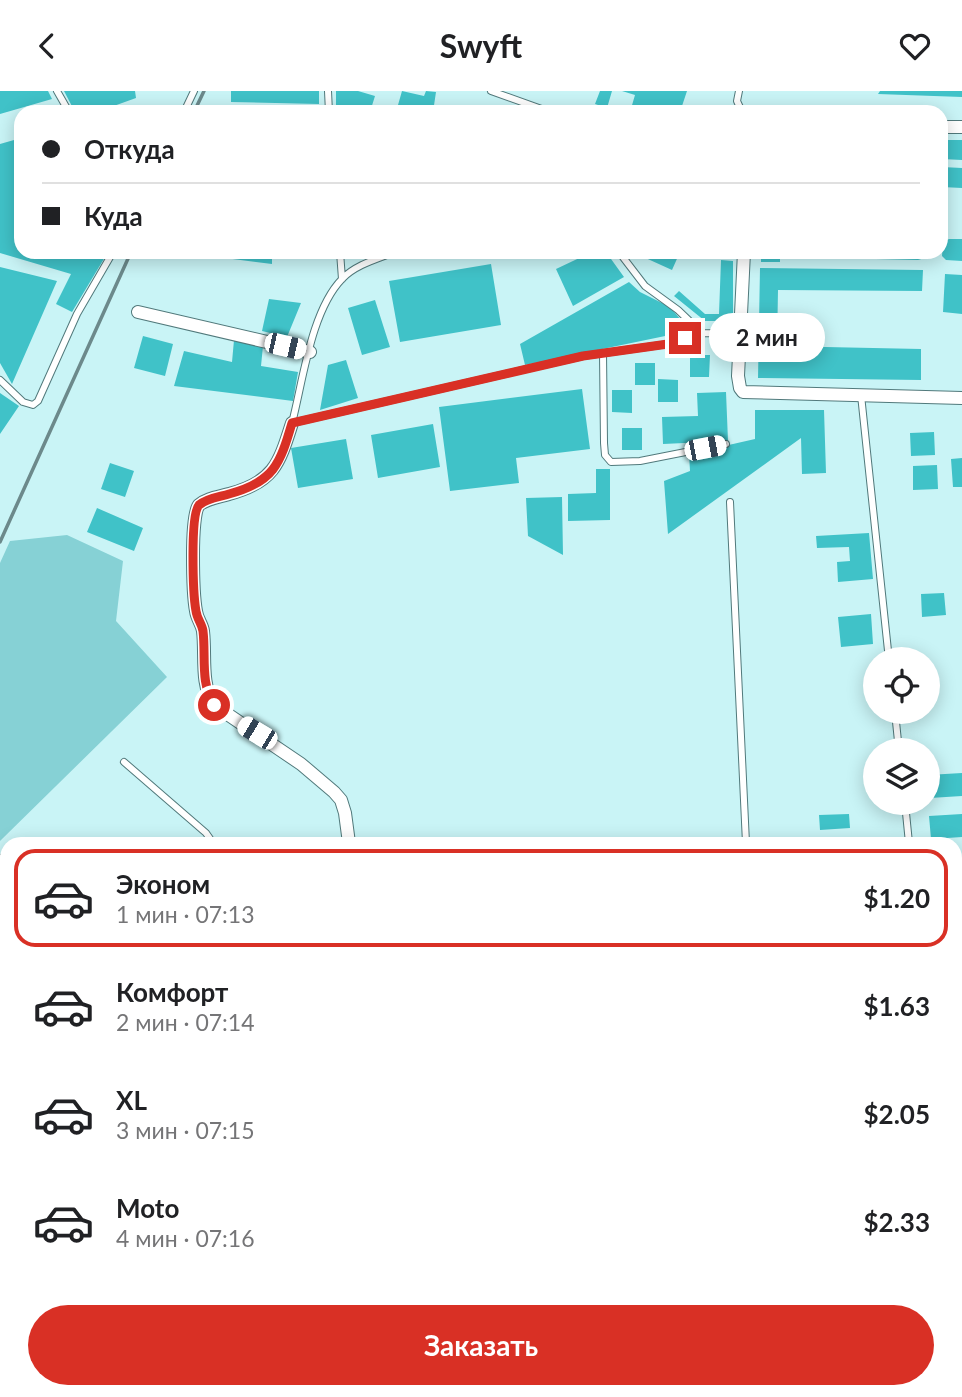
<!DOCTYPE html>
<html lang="ru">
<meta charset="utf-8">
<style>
:root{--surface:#fff;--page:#f2f2f2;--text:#202124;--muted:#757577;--line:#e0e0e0;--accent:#d93025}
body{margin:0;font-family:Lato,sans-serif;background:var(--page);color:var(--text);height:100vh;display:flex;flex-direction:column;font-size:26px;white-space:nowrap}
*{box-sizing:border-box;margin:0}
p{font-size:23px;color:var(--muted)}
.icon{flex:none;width:38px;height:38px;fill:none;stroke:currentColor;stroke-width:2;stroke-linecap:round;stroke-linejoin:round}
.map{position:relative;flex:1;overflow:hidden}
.drawer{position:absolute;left:0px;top:746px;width:962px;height:562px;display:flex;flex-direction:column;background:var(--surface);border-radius:21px 21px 0 0;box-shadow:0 4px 18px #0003}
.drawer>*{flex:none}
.top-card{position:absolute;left:14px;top:14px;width:934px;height:154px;border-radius:21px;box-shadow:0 4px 18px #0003;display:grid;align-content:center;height:154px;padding:0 28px;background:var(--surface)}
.buttons{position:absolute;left:863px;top:556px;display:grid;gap:14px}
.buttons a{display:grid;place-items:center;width:77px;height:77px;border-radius:50%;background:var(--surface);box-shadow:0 4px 18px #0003;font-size:35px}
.end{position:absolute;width:32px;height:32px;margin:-16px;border:9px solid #d93025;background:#fff;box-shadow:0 0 0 4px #fff}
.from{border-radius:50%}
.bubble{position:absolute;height:49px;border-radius:24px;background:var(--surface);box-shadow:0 4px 18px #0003;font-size:23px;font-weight:700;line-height:49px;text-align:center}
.car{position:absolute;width:21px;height:42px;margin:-21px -10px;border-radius:9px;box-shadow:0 0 5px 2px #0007;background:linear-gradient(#fff 24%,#345 0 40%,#fff 0 76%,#345 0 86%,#fff 0)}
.top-card b{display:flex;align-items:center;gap:24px;height:66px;font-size:26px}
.top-card b+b{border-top:2px solid var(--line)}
.top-card i{width:18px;height:18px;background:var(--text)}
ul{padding:12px 0 0;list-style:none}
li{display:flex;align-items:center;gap:21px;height:98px;margin:0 14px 10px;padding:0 14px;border:4px solid transparent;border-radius:21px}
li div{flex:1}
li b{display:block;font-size:26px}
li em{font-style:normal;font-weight:700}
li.current{border-color:var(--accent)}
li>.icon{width:63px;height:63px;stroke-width:1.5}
.cta{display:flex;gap:14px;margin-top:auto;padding:14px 28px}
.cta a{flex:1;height:80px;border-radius:42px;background:var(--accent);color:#fff;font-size:28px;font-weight:700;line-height:80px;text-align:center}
header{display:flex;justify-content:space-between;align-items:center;height:91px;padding:0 28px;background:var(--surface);font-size:32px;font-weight:700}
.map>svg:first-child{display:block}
.green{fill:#86d1d5}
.forest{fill:#40c2c8}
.water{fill:#3dbfc6}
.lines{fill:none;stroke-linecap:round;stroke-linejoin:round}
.lane-casing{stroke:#51797b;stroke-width:8}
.street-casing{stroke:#51797b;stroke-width:14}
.lane{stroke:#fff;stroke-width:6}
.street{stroke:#fff;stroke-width:12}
.rail{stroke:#6c898b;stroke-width:3.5}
.route{stroke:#d93025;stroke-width:9}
</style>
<header><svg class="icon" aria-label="back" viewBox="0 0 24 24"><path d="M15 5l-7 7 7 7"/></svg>Swyft<svg class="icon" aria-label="heart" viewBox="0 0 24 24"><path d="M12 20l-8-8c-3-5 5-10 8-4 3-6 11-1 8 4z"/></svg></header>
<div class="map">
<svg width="962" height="1306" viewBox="0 0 962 1306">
<rect width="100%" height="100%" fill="#c9f4f6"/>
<!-- green -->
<path class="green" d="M67,444l56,26 -7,60 51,56 -167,164v-278l10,-22z
M0,776l7,8v109l-7,-7z
M0,905l7,7v358l-7,7z"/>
<!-- forest -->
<path class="forest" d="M0,0h48l4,8 -52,15z
M64,0h71l1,7 -39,14h-22z
M231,0h88v13l-88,-2z
M336,0h22l17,5 -5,16h-34z
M402,0l22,5 2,-5 10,1 -3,20h-37z
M600,0h12l-5,17 -12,-4z
M622,0h65l-7,21h-14l-21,-7 -3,7h-12l5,-17z
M880,0h82v6l-84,-3z
M21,47v114h87l-36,60 -16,-8 15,-30 -71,-21v-109z
M942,49h20v20l-20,-1z
M942,76l20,1v20l-20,-1z
M949,148h13v22l-16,-1 -4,-4 1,-14z
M218,161h54v12l-55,-7z
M592,161h14l18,25 -51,29 -17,-37z
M640,161h40l-8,18 -33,-15z
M761,161h19v10h-19z
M787,161h141v5l-10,3 -126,-3z
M721,169l12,1v60h-28l-31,-25 5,-5 26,23h14z
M491,173l10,61 -101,17 -11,-61z
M0,176l57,14 -45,103 -12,-21z
M760,177l163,2 -1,21 -144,-1 -1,56 144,3v31l-163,-2z
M945,183l17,1v39l-19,-2z
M629,191l11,10 30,15 17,20 -17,8 -145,30 -5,-21z
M269,208l32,4 -14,34 -25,-6z
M375,209l15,47 -28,8 -14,-47z
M143,245l30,8 -8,32 -31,-8z
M234,249l29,6 -2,20 37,6 -5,29 -119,-15 10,-35 48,11z
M690,264h20l-1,22h-19z
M346,269l12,38 -38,12 8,-45z
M635,272h20v22h-20z
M658,288l20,1v22h-20z
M582,298l8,60 -74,9 3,25 -69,8 -11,-84z
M612,299h20v23l-20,-1z
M726,301l2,49 -65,3 -1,-27 36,-1 -1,-23z
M0,302l19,13 -19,28z
M755,319h69l2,63 -24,1 -1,-36 -133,96 -4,-53 26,-10 -1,-17 66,-15z
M433,333l7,43 -62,11 -7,-43z
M622,337h20v22h-20z
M934,341l1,23 -24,1 -1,-23z
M346,348l7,40 -55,9 -7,-40z
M962,367v29h-9l-2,-28z
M110,372l24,8 -9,26 -24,-8z
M937,374l1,24 -25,1v-24z
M596,378h14v51l-42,1v-27l28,-1z
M562,406l1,58 -35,-19 -2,-38z
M97,417l46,20 -9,23 -47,-19z
M869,442l4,46 -35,3 -1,-20 13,-1 -1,-14 -32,1 -1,-12z
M944,502l2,22 -24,2 -1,-23z
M871,523l2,30 -32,3 -3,-30z
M962,682v23l-32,2 -2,-23z
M849,723l1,14 -30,2 -1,-15z
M962,723v23l-31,2 -2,-23z
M956,1288l6,1v17h-16l-25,-6h35z"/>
<!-- water -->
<path class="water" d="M12,1300h53l-6,6h-52z
M820,1300h96l43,6h-130z"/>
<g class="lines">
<defs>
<path id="lane" d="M57,0l12,21
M328,0l1,21
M491,0l59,21
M739,0l-2,10 5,11
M184,21l10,-21
M340,161l2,27
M395,161c-18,7 -40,13 -53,27 -31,32 -39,102 -50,144l291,-67 85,-12 34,-11 40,1
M619,161l26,34 33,24 24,23
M603,262l1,90 1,12 6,7 29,-1 86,-17
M0,289l23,22 10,3 5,-4 39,-87 36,-62
M861,304l28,265
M730,411l16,341
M895,621l4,39
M124,671l82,71 7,10
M905,712l4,40
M0,767l7,7
M956,1224l5,54
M179,1300l3,6
M784,1300l8,6
M82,1306l5,-6
M471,1306l2,-6
M585,1306l4,-6
M693,1306l5,-6"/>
<path id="street" d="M942,36h20
M744,161l-6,124 2,12 3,4 219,6
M138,221l172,40
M292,332c-13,41 -18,59 -63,71 -10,3 -22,4 -30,11 -9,10 -6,90 -3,106 1,8 6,13 7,20 3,25 -3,52 11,74l87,59 33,28 7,8 4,13 4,30"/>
</defs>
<!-- lane casing -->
<use href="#lane" class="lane-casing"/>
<!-- street casing -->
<use href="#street" class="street-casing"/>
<!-- lane -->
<use href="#lane" class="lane"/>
<!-- street -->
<use href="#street" class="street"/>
<!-- rail -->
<path class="rail" d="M194,21l10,-21
M0,451l131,-290"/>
</g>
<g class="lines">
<!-- route -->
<path class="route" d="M214,614c-14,-22 -8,-49 -11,-74 -1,-7 -6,-12 -7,-20 -3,-16 -6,-96 3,-106 8,-7 20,-8 30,-11 45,-12 51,-30 63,-71l291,-67 85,-12 17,-6"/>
</g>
</svg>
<div class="buttons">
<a><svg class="icon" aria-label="locate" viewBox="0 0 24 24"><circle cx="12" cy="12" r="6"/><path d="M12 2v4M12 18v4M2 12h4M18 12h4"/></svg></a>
<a><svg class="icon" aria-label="layers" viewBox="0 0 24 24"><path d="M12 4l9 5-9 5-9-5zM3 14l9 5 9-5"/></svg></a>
</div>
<i class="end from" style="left:214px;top:614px"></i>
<i class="end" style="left:685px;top:247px"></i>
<div class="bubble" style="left:709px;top:222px;width:116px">2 мин</div>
<i class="car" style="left:285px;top:255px;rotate:103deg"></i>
<i class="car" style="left:705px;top:357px;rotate:79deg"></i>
<i class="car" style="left:257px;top:642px;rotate:301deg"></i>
<div class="top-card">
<b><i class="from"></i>Откуда</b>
<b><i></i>Куда</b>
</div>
<section class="drawer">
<ul>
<li class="current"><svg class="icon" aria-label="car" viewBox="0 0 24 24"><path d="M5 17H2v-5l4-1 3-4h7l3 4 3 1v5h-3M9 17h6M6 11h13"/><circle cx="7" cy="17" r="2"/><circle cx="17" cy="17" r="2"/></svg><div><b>Эконом</b><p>1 мин · 07:13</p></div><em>$1.20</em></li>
<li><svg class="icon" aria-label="car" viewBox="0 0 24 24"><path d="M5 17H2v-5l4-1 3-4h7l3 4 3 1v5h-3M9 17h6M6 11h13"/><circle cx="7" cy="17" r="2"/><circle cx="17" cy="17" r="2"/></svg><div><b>Комфорт</b><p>2 мин · 07:14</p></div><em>$1.63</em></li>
<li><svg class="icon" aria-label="car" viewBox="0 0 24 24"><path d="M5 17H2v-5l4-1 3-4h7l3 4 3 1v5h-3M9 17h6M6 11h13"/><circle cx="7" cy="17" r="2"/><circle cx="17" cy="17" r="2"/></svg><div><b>XL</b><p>3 мин · 07:15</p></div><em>$2.05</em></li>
<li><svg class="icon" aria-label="car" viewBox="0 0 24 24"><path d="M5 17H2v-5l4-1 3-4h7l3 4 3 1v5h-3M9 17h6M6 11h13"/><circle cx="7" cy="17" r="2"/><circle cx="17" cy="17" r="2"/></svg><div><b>Moto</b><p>4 мин · 07:16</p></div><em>$2.33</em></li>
</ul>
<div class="cta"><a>Заказать</a></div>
</section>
</div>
